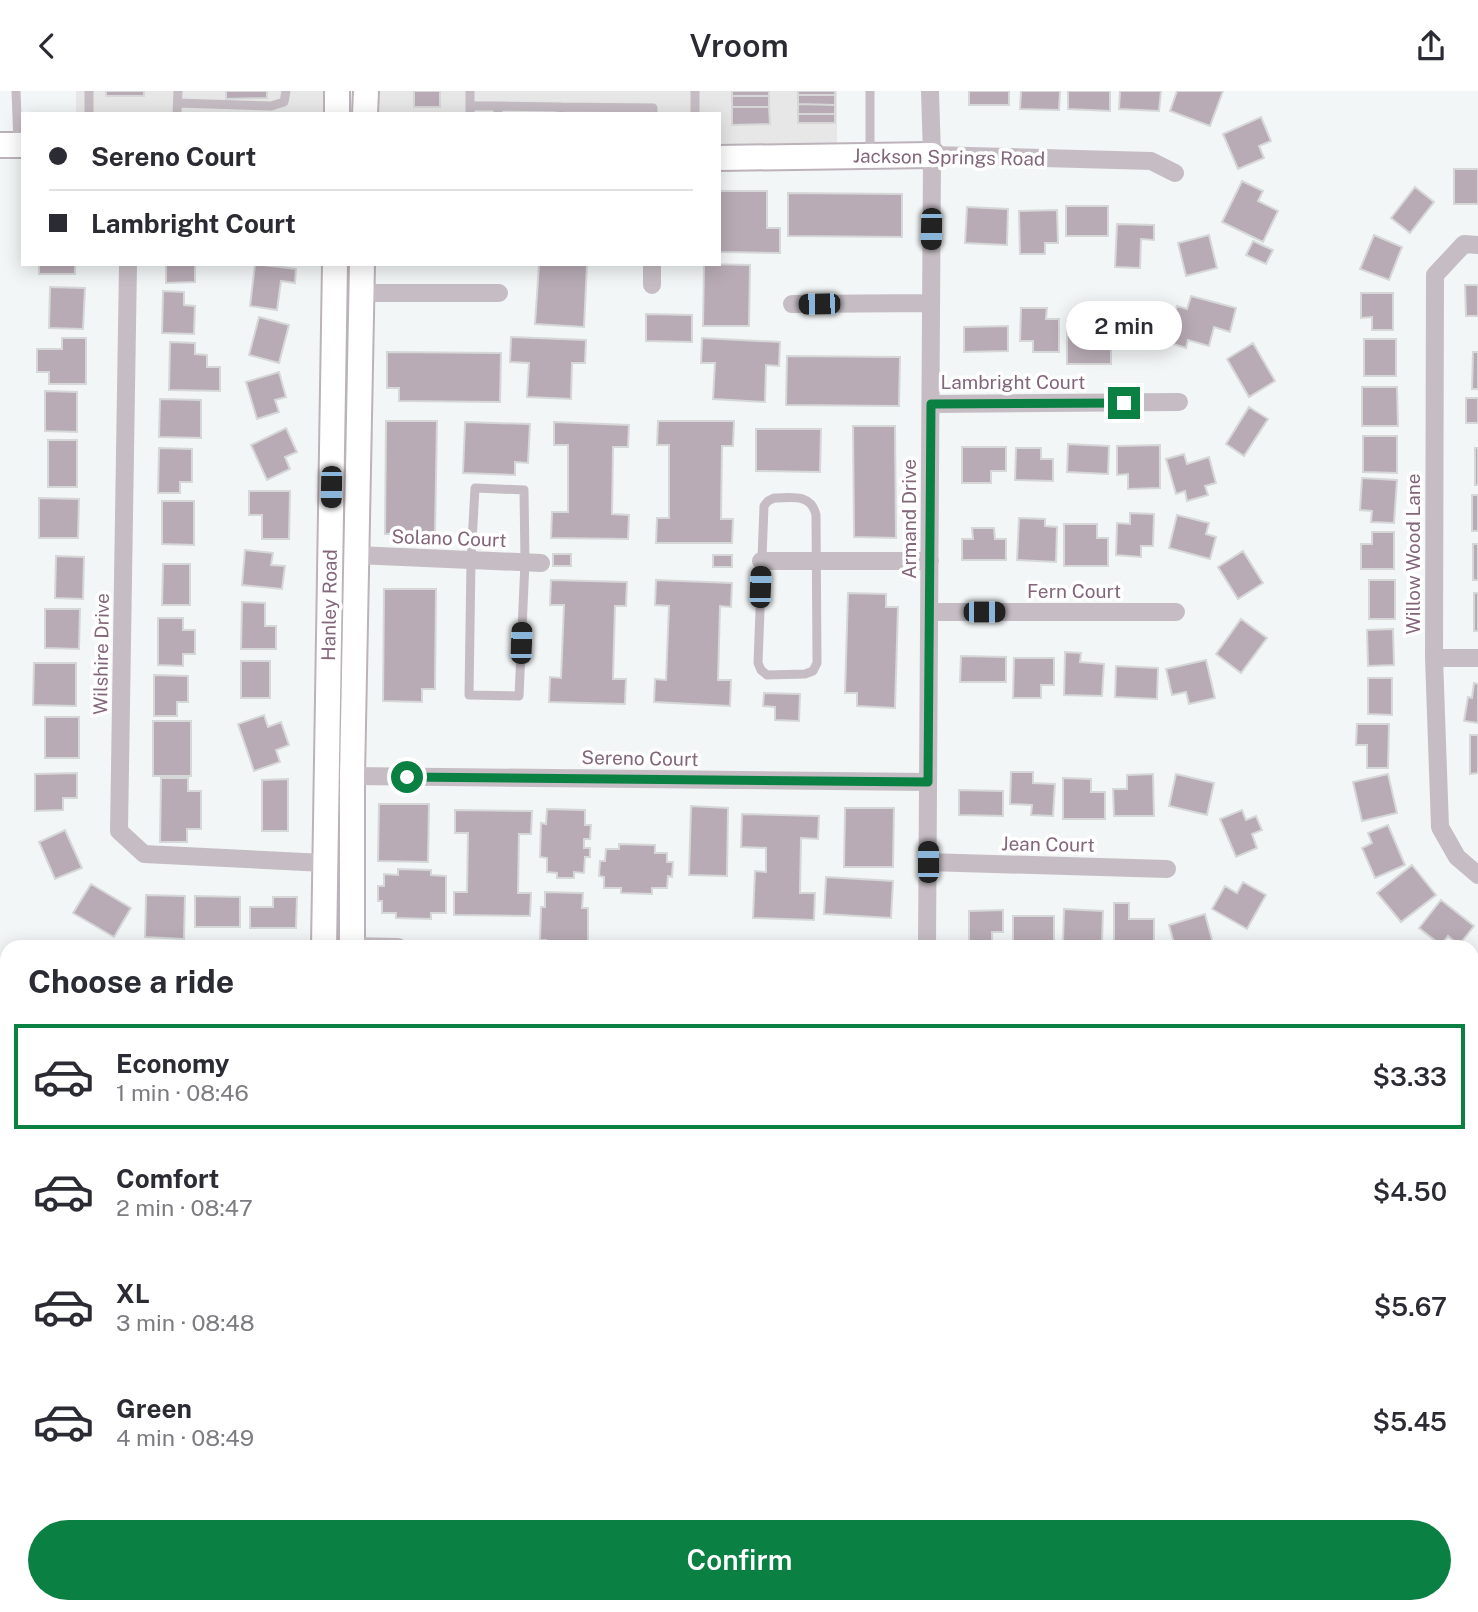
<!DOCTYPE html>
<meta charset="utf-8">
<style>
:root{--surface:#fff;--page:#f2f2f3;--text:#2b2b33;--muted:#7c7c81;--line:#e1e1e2;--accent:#0b8043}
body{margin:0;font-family:"Public Sans",sans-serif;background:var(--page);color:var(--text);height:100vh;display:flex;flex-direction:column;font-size:26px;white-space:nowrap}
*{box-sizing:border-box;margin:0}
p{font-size:23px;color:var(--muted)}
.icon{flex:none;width:38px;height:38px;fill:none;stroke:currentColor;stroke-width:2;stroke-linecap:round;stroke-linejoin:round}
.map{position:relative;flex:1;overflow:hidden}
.sheet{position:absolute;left:0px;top:849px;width:1479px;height:674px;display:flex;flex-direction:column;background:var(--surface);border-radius:21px 21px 0 0;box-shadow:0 4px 18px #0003}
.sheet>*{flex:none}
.guide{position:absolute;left:21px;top:21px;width:700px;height:154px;border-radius:0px;box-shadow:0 4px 18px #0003;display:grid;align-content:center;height:154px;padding:0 28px;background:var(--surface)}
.end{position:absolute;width:32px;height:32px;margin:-16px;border:9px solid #0b8043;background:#fff;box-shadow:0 0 0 4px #fff}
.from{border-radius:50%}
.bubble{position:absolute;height:49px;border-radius:24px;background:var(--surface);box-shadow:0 4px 18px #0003;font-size:23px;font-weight:600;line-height:49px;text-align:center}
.car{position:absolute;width:21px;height:42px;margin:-21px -10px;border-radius:9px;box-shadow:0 0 5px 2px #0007;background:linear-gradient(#222 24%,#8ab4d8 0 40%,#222 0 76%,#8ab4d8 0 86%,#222 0)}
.guide b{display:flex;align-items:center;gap:24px;height:66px;font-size:26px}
.guide b+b{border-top:2px solid var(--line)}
.guide i{width:18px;height:18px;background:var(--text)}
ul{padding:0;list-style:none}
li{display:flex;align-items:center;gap:21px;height:105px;margin:0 14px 10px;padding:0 14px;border:4px solid transparent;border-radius:0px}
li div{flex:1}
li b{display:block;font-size:26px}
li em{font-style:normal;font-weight:600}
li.active{border-color:var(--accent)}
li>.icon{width:63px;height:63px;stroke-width:1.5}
h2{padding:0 28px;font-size:32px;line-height:84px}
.primary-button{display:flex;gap:14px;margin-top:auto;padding:14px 28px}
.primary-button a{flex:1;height:80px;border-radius:42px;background:var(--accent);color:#fff;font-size:28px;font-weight:600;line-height:80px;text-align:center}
header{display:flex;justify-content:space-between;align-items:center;height:91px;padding:0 28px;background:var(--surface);font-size:32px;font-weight:600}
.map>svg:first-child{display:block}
.built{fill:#e7e7e8}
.green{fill:#d5d9dd}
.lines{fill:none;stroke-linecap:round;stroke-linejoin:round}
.stream{stroke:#ccbeca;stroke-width:5}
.building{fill:#b8abb5;stroke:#d6d8d8;stroke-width:2}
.secondary-casing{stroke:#bcb2b9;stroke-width:28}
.lane{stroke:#c5bdc3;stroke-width:9}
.street{stroke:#c5bdc3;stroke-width:18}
.secondary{stroke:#fff;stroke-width:24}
.route{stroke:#0b8043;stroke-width:9}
.labels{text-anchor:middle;stroke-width:7;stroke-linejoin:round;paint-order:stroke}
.street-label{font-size:19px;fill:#83667a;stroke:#fff}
</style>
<header><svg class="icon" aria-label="back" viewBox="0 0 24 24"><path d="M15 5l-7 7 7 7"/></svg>Vroom<svg class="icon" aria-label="share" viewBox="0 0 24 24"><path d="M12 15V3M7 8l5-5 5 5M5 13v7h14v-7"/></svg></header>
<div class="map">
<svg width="1478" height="1521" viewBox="0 0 1478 1521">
<rect width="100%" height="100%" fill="#f3f6f6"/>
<!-- built -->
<path class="built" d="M76,0h252v23h-252z
M374,0h463v55l-118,2v-34h-345z
M357,1516h508v5h-509z"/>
<!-- green -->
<path class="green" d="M1472,1203l6,3v111l-6,10z
M865,1516h490l-4,5h-486z"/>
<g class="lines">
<!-- stream -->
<path class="stream" d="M1472,1357l6,-10
M1369,1521l3,-5"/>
</g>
<!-- building -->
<path class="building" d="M106,0h38v5h-38z
M226,0h41v7l-41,1z
M414,0h26v16h-26z
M732,0h37v5h-37z
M798,0h37v4h-37z
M969,0h40v14h-40z
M1021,0h39l-1,19 -39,-1z
M1068,0h42v20l-42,-2z
M1120,0h41l-2,20 -40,-2z
M1177,0h46l-13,35 -40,-15z
M798,4h37v10l-37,-1z
M732,5h37v11h-37z
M798,13l37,1v9h-37z
M732,16h37l1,17 -38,1z
M798,23h37v9h-37z
M1261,26l10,24 -12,5 5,12 -26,11 -15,-35z
M1454,78h24v35h-24z
M1242,90l21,10 -5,10 20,10 -15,31 -41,-20z
M1415,96l19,15 -24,31 -19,-15z
M719,100h48v37h13v25l-61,-1z
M788,102l114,1v43l-114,-1z
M1066,115h42v30h-42z
M967,116l41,2 -1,36 -42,-2z
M1057,119l1,33h-13v11h-25l-1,-43z
M1117,133l37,1v15l-13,-1 -1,29 -25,-1z
M1209,144l8,33 -31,8 -8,-33z
M1374,144l28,12 -13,33 -29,-11z
M1253,150l20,9 -7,14 -20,-9z
M39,173h36v10h-36z
M166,173h29v18l-29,1z
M255,173l41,5 -1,14 -14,-2 -4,29 -27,-4z
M539,173h48l-3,63 -49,-3z
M704,173l46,1 -1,61h-46z
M1465,194h13v31h-12z
M50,196l35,1 -2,41 -34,-1z
M163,200l21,1v13l11,1 -1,28 -32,-1z
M1361,202h32v37h-21v-13l-11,1z
M1191,205l45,12 -6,24 -16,-5 -5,19 -21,-6 -2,8 -19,-6 10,-36 10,3z
M1021,217h26l-1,11h13v33h-26v-11h-13z
M646,223l46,1v27l-46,-1z
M259,226l30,8 -10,38 -30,-8z
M1119,226h42l-1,31 -42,-1z
M1067,230h44v43h-44z
M1008,235v25l-44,1v-25z
M511,246l75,3 -1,23h-13l-1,36 -44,-2 2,-34 -19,-1z
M62,247h24v46h-37v-12h-12v-23h25z
M702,247l78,4 -1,24 -13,-1 -1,37 -52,-3 2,-36h-14z
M1364,248h32v37h-32z
M170,251l25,1v11l12,1v12h13v24l-51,-1z
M1253,252l22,38 -26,16 -22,-38z
M387,261l114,1 -1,49 -101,-1v-13h-12z
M1473,261h5v37h-6z
M787,265l113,1 -1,49 -113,-1z
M279,281l7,25 -11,3 4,12 -22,7 -11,-37z
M1362,296h35l1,39h-36z
M45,300l32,1v40l-32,-1z
M1466,307h12v25h-12z
M160,308l41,1v38l-42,-1z
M1249,316l19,12 -24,37 -18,-12z
M386,330h51l-2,113h-50z
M658,330h76l-1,25h-11l-1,73h12l-1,24h-76l1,-25h12v-73h-12z
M465,331l65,2 -2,39 -13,-1v13l-52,-2z
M554,331l75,3 -1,22h-15l-1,67 17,1 -1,24 -77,-1 1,-26h16v-67h-14z
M853,335h42l1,112 -42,-1z
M286,337l11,24 -12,5 5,12 -23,11 -16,-35z
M756,338h65l-1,43 -64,-1z
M1363,345h34v37l-34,-1z
M48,349h29v47h-29z
M1068,353l41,2 -1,28 -41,-2z
M1160,354v43l-32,1v-15l-11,1v-29z
M962,356h44v24h-15v12h-29z
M159,357l33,1v33h-12v11h-22z
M1016,357h25v11h12v22l-38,-1z
M1475,357h3v37h-3z
M1184,363l3,10 22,-7 7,26 -11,3 3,9 -21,6 -2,-10 -9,3 -10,-35z
M1362,387l35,2 -3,43 -23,-1 1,-11 -12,-1z
M249,400h41l-1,48h-27v-24h-13z
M1472,404h6v36h-6z
M39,407l40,1 -1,39h-39z
M162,410h32v44l-32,-1z
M1130,422l24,1 -1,32h-12v11l-25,-2 1,-32 13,1z
M1177,424l32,8 -3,11 10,3 -6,22 -41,-11z
M1019,427l26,1v7l12,1 -1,35 -39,-2z
M1064,433h33v14h11v28h-44z
M972,437h22l1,11h11v21h-44v-21h11z
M1372,441h22v37h-33v-25h11z
M1473,453h5v36h-5z
M245,459l28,3 -2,12 14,1 -3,23 -40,-4z
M1243,460l20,32 -25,16 -20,-32z
M553,463h18v12h-18z
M713,464h19v12h-19z
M56,465l28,1 -1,42 -28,-1z
M163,473h27v41h-28z
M551,489l76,2 -1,24h-11l-2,73h13l-1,25 -76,-2 1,-25 11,1 3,-73h-14z
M656,489l76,3 -1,24 -11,-1 -2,74h13l-1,26 -76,-4 1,-23 11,1 3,-74 -14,-1z
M1369,489h26v39h-26z
M384,498h52l-1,100h-13v13l-39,-1z
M848,502l38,1v13h12l-3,101 -38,-2v-13h-12z
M1474,502h4v38h-4z
M242,511l23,1v23h11v23h-35z
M45,518h35l-1,40 -34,-1z
M158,527h25v12h12v24h-12v12l-25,-1z
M1241,528l26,19 -26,35 -25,-19z
M1393,538l1,36 -26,1 -1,-36z
M1065,561l16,1 -1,9 24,2 -2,32 -38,-1z
M961,565l45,1v25h-46z
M1014,567h40v27h-13v13h-28z
M1206,569l9,38 -26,6 -3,-12 -14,3 -6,-26z
M241,570h29v37h-29z
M34,572h42v43l-43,-1z
M1116,575l42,2 -1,31 -42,-2z
M154,584l34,1v26h-11v14h-23z
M1368,587h24v37l-24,-1z
M1474,592l4,1v39l-14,-2 4,-24 4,1z
M764,602l36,1 -1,27 -24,-1v-13l-12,-1z
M264,624l4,12 13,-5 8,23 -13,5 4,12 -26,9 -16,-47z
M45,626h34v41h-34z
M153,630h38v55h-38z
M1357,633h32l-1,44h-21v-23h-11z
M1470,644h8v38l-8,1z
M1011,681h22v11l22,1 -2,32 -22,-1 1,-10 -22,-1z
M77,682v25h-14v12l-28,1v-37z
M1153,683l1,42h-40l-1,-27h14v-14z
M1176,683l38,9 -7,32 -38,-9z
M1388,683l9,39 -35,8 -9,-39z
M161,687h27v13h13v38h-14v13h-27z
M1063,687l28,1v13h14v27h-42z
M288,688v52h-26v-51z
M959,699l44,1v25l-44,-1z
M379,713h50l-1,58 -50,-1z
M691,715l37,2 -1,68 -38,-1z
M845,717h49l-1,59h-49z
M547,718l38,1v15h6l-1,14h-6v9h6v9h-5l-1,16 -10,-1v6h-17v-5l-10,-1v-14l-7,-1 1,-34 5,1z
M455,719l77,1 -1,23h-12l-1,59h13l-1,23 -76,-1v-23h13l1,-59h-13z
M1242,719l4,10 10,-4 6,14 -10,4 5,14 -21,9 -16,-38z
M742,723l77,2 -1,23 -17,-1 -1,55h15l-1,27 -61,-2 2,-47 11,1v-24l-25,-1z
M1388,734l17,40 -30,13 -13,-30 10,-5 -4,-10z
M65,739l17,38 -27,11 -16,-37z
M619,753l36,1v8h12v9h6l-1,15 -4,-1 -1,12h-15v6l-31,-1v-5h-17v-11l-5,-1 1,-15h5l1,-12h13z
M1412,774l24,30 -35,27 -24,-29z
M398,778l33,1v5l15,1v37h-15v6l-35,-1v-5h-14v-12h-4v-15h6v-12l14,1z
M826,786l67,4 -2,37 -67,-4z
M1243,791l23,13 -19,34 -35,-20 13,-23 12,7z
M91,793l40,24 -17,29 -41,-24z
M545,801l38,1 -1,15h6v33h-6v6h-36v-7h-6l1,-33h4z
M146,804l39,1 -1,43 -39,-2z
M195,805l45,1v30h-45z
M273,806h24l-1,31h-46v-21h23z
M1441,809l33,26 -15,19 -11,-9 -7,9 -22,-17z
M1114,812h15v16h25v24h-11v4h-29z
M1064,818l39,2 -1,33 -39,-2z
M1003,819v22h-11v11l-23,1v-33z
M1205,823l9,33h-39l-6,-22z
M1013,825h41v28l-41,1z
M1472,890l6,9 -1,45 -5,-7z
M485,1516h85l-1,5h-84z
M572,1516h70v5h-59l1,-5z
M686,1516h76v5h-44v-4z
M776,1516h80v5h-80z"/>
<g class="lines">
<defs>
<path id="secondary" d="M337,23v-23
M365,23l1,-23
M0,54h23
M719,67l213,-3
M324,856l11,-683
M352,856v-171l10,-512
M324,1516l2,5"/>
</defs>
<!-- secondary casing -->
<use href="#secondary" class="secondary-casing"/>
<!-- lane -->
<path class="lane" d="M16,0l2,52
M470,0v15
M870,0v63
M178,12l93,3 13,-4 2,-11
M498,15l63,1
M89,23v-23
M177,23l1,-23
M470,23v-8h28v8
M561,23v-7l92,1v6
M695,23v-23
M475,397l49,2 1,72 -6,134 -50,-1 2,-135z
M774,407c18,0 37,-5 42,17l1,148 -4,8 -8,3 -38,1 -6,-5 -3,-7 6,-157 4,-5z
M446,1521v-5
M1199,1521l1,-5"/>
<!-- street -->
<path class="street" d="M932,64l219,6 24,12
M1478,154l-14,-1 -29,31 -1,383 6,169 17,30 21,18
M128,173l-9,567 25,23 180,9
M652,194v-21
M362,202h137
M792,213l138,-1
M931,313l248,-2
M356,464l185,8
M761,470h169
M929,521h247
M1434,567h44
M352,685l576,6
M927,771l240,7
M352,855l46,1
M927,856l5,-792 -2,-64
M0,977h7
M1472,987l6,-2
M111,1521v-5"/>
<!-- secondary -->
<use href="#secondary" class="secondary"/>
</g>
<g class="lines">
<!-- route -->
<path class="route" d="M407,686l521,5 3,-378 193,-1"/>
</g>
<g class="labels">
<!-- street labels -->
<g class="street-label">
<text transform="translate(949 66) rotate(1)" y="7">Jackson Springs Road</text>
<text x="1013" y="298">Lambright Court</text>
<text transform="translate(909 428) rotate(-90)" y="7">Armand Drive</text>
<text transform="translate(449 447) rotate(2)" y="7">Solano Court</text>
<text transform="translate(1413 463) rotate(-90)" y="7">Willow Wood Lane</text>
<text x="1074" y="507">Fern Court</text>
<text transform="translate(329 514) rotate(-89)" y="7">Hanley Road</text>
<text transform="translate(101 563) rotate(-89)" y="7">Wilshire Drive</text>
<text transform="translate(640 667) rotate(1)" y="7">Sereno Court</text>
<text transform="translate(1048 753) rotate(1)" y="7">Jean Court</text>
</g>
</g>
</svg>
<i class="end from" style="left:407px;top:686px"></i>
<i class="end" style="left:1124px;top:312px"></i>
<div class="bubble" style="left:1066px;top:210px;width:116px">2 min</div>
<i class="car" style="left:931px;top:138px;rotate:181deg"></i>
<i class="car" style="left:819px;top:213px;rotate:269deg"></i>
<i class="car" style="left:331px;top:396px;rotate:181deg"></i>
<i class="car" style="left:760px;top:496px;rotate:2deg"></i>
<i class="car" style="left:984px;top:521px;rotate:90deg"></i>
<i class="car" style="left:521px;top:552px;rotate:2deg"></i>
<i class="car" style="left:928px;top:771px;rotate:0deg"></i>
<div class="guide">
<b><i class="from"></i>Sereno Court</b>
<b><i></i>Lambright Court</b>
</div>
<section class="sheet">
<h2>Choose a ride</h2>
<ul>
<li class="active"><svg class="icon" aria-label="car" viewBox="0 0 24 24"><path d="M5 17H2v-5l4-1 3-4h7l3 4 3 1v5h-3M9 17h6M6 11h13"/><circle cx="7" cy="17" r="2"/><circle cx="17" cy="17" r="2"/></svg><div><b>Economy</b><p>1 min · 08:46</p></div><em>$3.33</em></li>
<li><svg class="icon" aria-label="car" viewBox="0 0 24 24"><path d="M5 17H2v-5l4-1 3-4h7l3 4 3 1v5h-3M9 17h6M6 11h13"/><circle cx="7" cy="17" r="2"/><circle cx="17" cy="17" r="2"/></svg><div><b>Comfort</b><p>2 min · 08:47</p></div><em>$4.50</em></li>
<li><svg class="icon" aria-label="car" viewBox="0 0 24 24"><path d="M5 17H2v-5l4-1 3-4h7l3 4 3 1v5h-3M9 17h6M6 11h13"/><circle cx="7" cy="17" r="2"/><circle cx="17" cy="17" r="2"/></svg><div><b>XL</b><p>3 min · 08:48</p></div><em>$5.67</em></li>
<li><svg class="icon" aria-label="car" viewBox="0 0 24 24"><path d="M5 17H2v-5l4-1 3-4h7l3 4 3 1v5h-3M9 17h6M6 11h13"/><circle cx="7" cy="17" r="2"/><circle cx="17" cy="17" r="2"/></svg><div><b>Green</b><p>4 min · 08:49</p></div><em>$5.45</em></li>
</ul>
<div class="primary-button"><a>Confirm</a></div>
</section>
</div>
